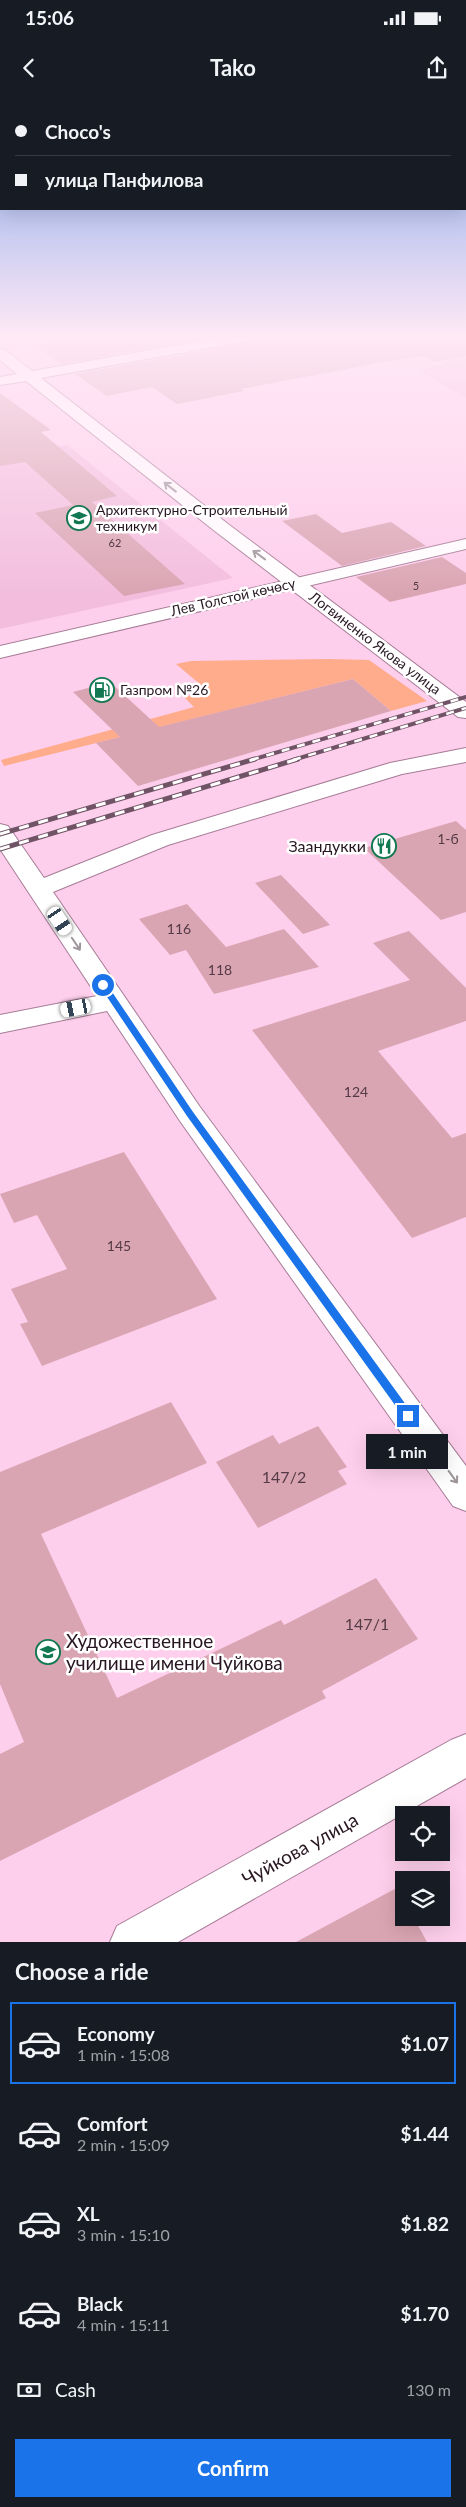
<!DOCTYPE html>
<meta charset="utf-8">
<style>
:root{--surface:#171b24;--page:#20242c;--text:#f1f3f6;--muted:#9ea1a6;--line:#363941;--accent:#1a73e8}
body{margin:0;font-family:Lato,sans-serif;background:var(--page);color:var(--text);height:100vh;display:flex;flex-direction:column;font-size:19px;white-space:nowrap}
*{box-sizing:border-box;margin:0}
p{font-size:16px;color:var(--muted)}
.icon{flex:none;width:28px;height:28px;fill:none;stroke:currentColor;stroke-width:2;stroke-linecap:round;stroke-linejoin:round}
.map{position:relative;height:1842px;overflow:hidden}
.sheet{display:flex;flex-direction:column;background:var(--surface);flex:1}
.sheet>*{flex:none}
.guide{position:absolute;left:0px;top:0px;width:466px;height:110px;box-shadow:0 5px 20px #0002;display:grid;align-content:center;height:110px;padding:0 15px;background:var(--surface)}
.buttons{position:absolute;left:395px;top:1706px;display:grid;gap:10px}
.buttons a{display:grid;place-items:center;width:55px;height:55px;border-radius:0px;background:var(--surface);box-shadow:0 5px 20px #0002;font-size:25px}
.end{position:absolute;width:22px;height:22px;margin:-11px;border:6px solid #1a73e8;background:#fff;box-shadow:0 0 0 2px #fff}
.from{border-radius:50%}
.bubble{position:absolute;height:35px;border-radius:0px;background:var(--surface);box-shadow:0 5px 20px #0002;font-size:16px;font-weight:700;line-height:35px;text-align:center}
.car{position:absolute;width:15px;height:30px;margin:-15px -8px;border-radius:6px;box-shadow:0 0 4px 1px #0007;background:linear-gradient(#fff 24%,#345 0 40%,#fff 0 76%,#345 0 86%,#fff 0)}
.guide b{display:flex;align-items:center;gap:18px;height:48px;font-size:19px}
.guide b+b{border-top:1px solid var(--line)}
.guide i{width:12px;height:12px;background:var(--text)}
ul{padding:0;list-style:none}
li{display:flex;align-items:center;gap:15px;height:82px;margin:0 10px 8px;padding:0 5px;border:2px solid transparent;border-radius:0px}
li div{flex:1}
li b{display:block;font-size:19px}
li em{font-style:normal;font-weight:700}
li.active{border-color:var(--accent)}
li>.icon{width:45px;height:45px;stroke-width:1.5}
h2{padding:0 15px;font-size:22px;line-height:60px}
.pay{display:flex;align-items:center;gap:12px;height:55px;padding:0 15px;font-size:19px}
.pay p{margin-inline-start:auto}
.cta{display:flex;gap:10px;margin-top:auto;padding:10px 15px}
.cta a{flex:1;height:58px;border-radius:0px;background:var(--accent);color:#fff;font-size:20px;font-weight:700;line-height:58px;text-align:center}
.status{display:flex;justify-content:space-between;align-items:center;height:35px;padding:0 25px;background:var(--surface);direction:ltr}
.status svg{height:14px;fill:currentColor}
header{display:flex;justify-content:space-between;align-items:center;height:65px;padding:0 15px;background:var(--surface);font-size:22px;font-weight:700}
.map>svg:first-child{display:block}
.built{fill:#f3bede}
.green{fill:#ffac8d}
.building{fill:#daa5b3}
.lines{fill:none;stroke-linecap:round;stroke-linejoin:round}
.minor-casing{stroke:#a67c96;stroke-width:2}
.major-casing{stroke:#a67c96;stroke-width:2}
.minor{fill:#fff;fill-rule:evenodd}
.major{fill:#fff;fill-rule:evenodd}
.rail-far1-casing{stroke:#705466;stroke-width:4}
.rail-casing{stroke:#705466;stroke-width:5}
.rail-far1{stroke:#fff;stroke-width:2.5;stroke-dasharray:8;stroke-linecap:butt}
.rail{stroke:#fff;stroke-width:3;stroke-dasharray:10;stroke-linecap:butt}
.oneway{stroke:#9e969b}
.route{fill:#1a73e8}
.labels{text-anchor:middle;stroke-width:5;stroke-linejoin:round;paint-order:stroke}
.far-number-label{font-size:11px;fill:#543a46}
.far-poi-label{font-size:14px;fill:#271621;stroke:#fff;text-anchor:start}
.far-street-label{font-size:14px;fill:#271621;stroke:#fff}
.number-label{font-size:14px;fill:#543a46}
.poi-label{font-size:16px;fill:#271621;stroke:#fff;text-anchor:end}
.near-number-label{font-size:16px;fill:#543a46}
.near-poi-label{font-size:19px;fill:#271621;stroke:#fff;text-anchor:start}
.near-street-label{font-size:19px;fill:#271621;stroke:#fff}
</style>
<div class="status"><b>15:06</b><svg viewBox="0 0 49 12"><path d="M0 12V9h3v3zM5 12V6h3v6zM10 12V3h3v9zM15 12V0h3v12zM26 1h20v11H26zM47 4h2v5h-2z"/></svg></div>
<header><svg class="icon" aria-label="back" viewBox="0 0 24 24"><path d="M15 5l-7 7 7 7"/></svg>Tako<svg class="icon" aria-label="share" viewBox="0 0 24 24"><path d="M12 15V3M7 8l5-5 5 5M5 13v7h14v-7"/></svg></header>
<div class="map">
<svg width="466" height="1842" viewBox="0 0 466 1842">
<rect width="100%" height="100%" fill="#fecfec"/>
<!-- built -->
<path class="built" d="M412,236h54v62l-47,-27 41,-13z
M67,345l166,133 -233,51v-171z"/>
<!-- green -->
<path class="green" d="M329,559l40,1 58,41 -36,10 -38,-32 -349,87 -3,-6 193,-53 -10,-10 24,-6 -32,-27 15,-3z"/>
<!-- building -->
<path class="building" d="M89,236h132l-160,28 -26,-18z
M262,236h204v20l-31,6 -12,-6 -34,5 -148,28 3,2 -67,13 -25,-17 -45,9 -32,-22 178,-32z
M0,293l51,37 -10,2 76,64 -25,6 93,82 -61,12 -89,-83 38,-8 -48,-43 -25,4z
M316,414l26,19 49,-11 35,24 -84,20 -60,-45z
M442,457l24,16v11l-76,18 -34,-25z
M353,579l38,32 -253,75 -42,-43 24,-6 -47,-45 37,-10 49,45z
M456,721l10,9v82l-25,8 -77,-72z
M281,775l49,50 -27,9 -48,-51z
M187,804l39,43 58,-18 35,38 -105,27 -28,-44 -16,5 -31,-36z
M409,831l57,57v33l-88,30 74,87 14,-5v84l-54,21 -160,-208 158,-50 -37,-37z
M124,1052l93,147 -175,67 -22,-42 8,-2 -17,-33 56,-20 -30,-54 -23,8 -14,-29z
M171,1302l36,61 -166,71 76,164 164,-78 3,5 92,-47 42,61 -96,52 4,7 -326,163v-107l24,-12 -24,-58v-212z
M318,1326l29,41 -9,4 9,13 -89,44 -42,-66 57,-27 6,9z
M404,1784v34h10l13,24h-131z"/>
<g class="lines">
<defs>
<path id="minor" d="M231,236h29l-7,4 -212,38 187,146 238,178v16l-8,-1 -242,-185 -190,-151 -26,4v-8l17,-3 -17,-14v-11l5,1 27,21z
M466,648v14l-64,12 -234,71 -115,47 147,215 266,359v45l-13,-5 -273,-385 -73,-110 -107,22v-18l97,-19 -97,-147v-25l8,2 36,52 108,-43 238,-72z
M466,1634v44l-288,164h-68l7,-16 334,-186z"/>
<path id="major" d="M466,439v10l-466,109v-12z"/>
</defs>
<!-- minor casing -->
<use href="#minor" class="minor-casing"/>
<!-- major casing -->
<use href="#major" class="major-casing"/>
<!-- minor -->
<use href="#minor" class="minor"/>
<!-- major -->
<use href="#major" class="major"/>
<defs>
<path id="rail-far1" d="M251,660l215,-63
M293,660l173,-52"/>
<path id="rail" d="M0,734l255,-75
M0,749l298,-90"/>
</defs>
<!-- rail-far1 casing -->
<use href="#rail-far1" class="rail-far1-casing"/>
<!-- rail casing -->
<use href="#rail" class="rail-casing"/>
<!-- rail-far1 -->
<use href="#rail-far1" class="rail-far1"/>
<!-- rail -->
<use href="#rail" class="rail"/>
</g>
<!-- one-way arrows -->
<defs><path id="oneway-shaft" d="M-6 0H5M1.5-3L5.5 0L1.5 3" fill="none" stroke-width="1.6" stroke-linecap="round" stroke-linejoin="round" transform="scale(1.25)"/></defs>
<g class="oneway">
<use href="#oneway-shaft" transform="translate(170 387) rotate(-142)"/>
<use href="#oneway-shaft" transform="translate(259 455) rotate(-144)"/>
<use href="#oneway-shaft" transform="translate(76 844) rotate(56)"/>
<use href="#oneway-shaft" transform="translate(453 1377) rotate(54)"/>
</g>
<!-- sky -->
<linearGradient id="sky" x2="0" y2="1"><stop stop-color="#84a6ea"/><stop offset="0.48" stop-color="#ffe9f6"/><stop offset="1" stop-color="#ffe9f6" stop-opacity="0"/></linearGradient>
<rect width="466" height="494" fill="url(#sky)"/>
<!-- route -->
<path class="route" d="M100,883h6l87,129 219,301v6h-7l-218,-303 -88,-131z"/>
<!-- icons -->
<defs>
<symbol id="university-ring" viewBox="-11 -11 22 22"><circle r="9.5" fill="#fff" stroke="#127851" stroke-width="1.5"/><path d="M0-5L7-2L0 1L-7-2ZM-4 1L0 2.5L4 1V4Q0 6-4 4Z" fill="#127851"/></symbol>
<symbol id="fuel-ring" viewBox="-11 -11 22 22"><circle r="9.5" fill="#fff" stroke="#127851" stroke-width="1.5"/><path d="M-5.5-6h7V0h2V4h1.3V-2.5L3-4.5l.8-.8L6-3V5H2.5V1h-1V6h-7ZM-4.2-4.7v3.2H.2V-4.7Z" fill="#127851"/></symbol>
<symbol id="restaurant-ring" viewBox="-11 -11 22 22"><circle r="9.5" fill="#fff" stroke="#127851" stroke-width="1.5"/><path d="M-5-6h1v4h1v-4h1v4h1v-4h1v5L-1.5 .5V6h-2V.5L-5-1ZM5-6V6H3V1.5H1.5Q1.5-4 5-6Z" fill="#127851"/></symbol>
</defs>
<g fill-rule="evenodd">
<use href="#university-ring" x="65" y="404" width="28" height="28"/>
<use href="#fuel-ring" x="88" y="576" width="28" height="28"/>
<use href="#restaurant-ring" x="370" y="732" width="28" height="28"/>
<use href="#university-ring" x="34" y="1538" width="28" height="28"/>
</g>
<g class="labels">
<!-- far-number labels -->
<g class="far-number-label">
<text x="115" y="447">62</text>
<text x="416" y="490">5</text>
</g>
<!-- far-poi labels -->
<g class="far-poi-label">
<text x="96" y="415">Архитектурно-Строительный<tspan x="96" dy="16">техникум</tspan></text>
<text x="120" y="595">Газпром №26</text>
</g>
<!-- far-street labels -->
<g class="far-street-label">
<text transform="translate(233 497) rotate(-13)" y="5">Лев Толстой көчөсү</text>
<text transform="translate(375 543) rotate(37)" y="5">Логвиненко Якова улица</text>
</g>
<!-- number labels -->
<g class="number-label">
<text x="448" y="744">1-б</text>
<text x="179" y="834">116</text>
<text x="220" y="875">118</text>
<text x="356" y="997">124</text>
<text x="119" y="1151">145</text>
</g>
<!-- poi labels -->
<g class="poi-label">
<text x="366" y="752">Заандукки</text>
</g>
<!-- near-number labels -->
<g class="near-number-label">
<text x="284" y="1383">147/2</text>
<text x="367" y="1530">147/1</text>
</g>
<!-- near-poi labels -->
<g class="near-poi-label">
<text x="66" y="1548">Художественное<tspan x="66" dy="22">училище имени Чуйкова</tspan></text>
</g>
<!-- near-street labels -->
<g class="near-street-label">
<text transform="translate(300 1749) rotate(-29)" y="7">Чуйкова улица</text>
</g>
</g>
</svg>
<div class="buttons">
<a><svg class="icon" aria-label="locate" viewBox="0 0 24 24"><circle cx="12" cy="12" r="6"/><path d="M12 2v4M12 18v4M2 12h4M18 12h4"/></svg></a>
<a><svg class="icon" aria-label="layers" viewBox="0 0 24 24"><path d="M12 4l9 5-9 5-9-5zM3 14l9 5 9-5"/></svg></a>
</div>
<i class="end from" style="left:103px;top:885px"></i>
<i class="end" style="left:408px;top:1316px"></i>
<div class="bubble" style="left:366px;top:1334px;width:82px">1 min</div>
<i class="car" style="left:60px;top:821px;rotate:146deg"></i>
<i class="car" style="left:76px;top:908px;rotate:259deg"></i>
<div class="guide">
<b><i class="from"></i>Choco's</b>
<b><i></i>улица Панфилова</b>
</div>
</div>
<section class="sheet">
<h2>Choose a ride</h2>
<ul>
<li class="active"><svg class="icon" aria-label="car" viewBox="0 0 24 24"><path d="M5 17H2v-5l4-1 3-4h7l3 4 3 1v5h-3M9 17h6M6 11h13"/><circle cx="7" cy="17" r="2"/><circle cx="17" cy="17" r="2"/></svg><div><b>Economy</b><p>1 min · 15:08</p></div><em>$1.07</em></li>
<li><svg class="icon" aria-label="car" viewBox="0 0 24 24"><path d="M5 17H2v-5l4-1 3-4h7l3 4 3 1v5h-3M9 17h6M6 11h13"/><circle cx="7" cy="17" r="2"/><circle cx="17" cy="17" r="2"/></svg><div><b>Comfort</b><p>2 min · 15:09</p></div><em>$1.44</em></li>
<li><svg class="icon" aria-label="car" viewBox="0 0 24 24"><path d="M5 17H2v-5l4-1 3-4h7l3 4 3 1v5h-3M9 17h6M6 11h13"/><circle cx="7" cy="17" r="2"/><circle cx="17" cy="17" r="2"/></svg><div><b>XL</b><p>3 min · 15:10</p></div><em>$1.82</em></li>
<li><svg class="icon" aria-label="car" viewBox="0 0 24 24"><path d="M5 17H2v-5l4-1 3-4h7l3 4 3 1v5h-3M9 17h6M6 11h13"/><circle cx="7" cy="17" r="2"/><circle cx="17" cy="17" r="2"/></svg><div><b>Black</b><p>4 min · 15:11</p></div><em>$1.70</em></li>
</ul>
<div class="pay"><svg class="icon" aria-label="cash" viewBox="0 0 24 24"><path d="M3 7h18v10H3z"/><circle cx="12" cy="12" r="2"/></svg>Cash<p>130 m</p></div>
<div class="cta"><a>Confirm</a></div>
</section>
